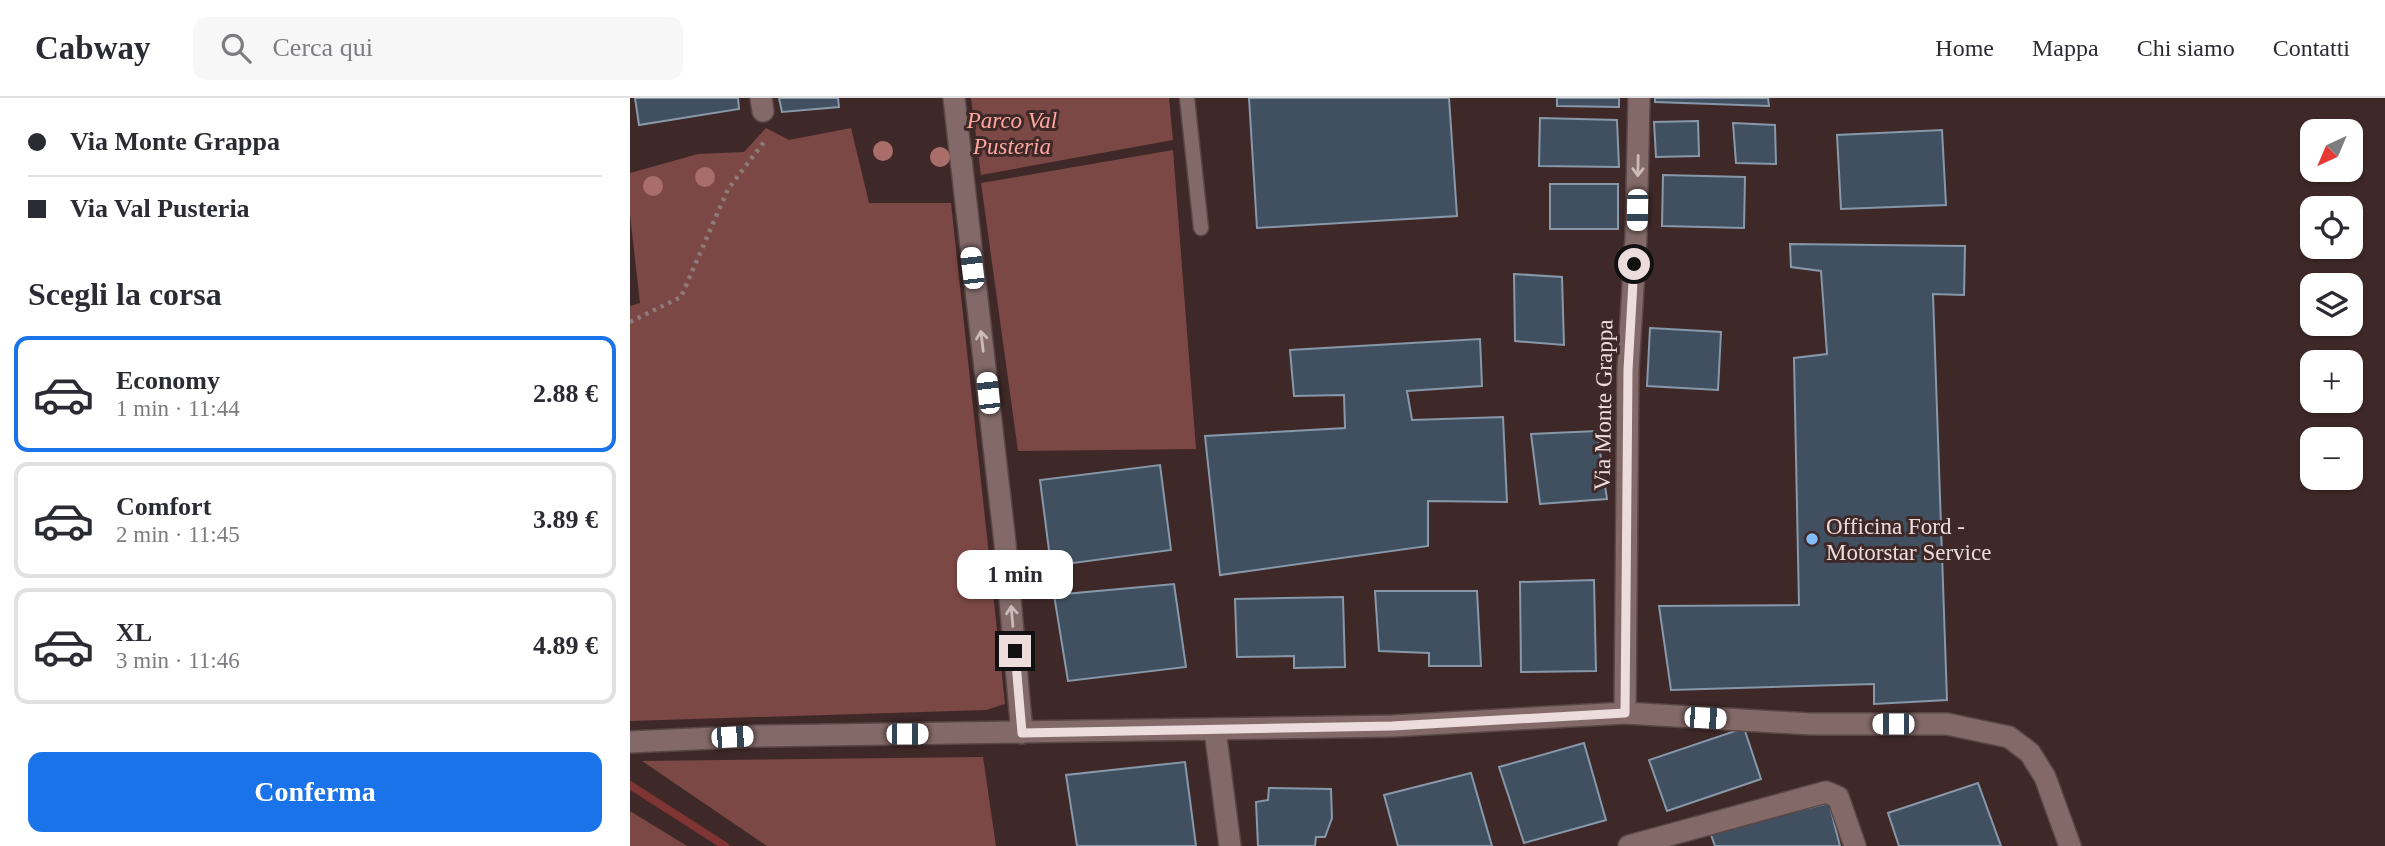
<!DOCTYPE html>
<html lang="it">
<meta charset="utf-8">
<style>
:root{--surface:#fff;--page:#f7f7f7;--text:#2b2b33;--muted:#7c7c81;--line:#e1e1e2;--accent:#1a73e8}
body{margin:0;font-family:"Times New Roman",serif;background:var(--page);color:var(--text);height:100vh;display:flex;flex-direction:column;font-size:26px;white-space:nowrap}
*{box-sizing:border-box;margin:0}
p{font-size:23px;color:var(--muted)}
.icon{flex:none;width:38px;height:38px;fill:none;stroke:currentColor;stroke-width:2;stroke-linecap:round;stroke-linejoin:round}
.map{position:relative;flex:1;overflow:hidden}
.panel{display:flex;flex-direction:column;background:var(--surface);width:630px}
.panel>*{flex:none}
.banner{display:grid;align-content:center;height:154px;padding:0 28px;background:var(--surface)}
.needle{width:46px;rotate:224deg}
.tools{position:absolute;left:1670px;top:21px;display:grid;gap:14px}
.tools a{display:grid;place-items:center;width:63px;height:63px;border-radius:14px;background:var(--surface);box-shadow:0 2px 5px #0004;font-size:35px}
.end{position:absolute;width:32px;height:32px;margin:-16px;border:9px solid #ecdddc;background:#111;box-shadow:0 0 0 4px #111}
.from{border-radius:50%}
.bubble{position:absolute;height:49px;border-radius:14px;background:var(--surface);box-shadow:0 2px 5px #0004;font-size:23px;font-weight:800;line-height:49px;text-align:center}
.car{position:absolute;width:21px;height:42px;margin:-21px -10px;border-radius:9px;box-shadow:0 0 5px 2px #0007;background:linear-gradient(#fff 24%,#345 0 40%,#fff 0 76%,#345 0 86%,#fff 0)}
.banner b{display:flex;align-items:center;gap:24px;height:66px;font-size:26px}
.banner b+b{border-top:2px solid var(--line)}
.banner i{width:18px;height:18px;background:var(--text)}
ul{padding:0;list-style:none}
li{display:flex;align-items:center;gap:21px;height:116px;margin:0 14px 10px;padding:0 14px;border:4px solid var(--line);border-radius:14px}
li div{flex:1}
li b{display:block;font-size:26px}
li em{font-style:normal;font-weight:800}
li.on{border-color:var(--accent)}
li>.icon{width:63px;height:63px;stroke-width:1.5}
h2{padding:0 28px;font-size:32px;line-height:84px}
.button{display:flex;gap:14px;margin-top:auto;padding:14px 28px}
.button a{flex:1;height:80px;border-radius:14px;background:var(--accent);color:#fff;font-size:28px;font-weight:800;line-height:80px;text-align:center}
header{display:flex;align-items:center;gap:42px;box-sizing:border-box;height:98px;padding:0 35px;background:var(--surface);border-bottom:2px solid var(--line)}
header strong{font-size:33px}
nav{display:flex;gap:38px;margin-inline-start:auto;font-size:24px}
.search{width:490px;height:63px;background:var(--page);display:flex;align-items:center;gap:18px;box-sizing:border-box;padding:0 24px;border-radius:14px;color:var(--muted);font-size:26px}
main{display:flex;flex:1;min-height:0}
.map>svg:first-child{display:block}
.green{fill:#7b4845}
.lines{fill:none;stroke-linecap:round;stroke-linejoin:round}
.stream{stroke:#7f3533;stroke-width:8}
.building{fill:#415060;stroke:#8798aa;stroke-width:2}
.lane-casing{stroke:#594645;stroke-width:17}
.street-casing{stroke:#594645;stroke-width:24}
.path{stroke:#8d7a79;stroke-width:4.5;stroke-dasharray:3.5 5;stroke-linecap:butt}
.lane{stroke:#836a68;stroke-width:14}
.street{stroke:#836a68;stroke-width:21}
.tree{fill:#a96e6a}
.oneway{stroke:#ccbab9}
.route{stroke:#ecdddc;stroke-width:9}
.poi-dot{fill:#80bdfa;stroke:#3f2928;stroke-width:2.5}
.labels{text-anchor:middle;stroke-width:6;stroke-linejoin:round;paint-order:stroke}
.park-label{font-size:23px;font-style:italic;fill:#ffa6a0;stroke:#3f2928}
.street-label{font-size:23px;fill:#ecdddc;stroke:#3f2928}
.poi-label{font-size:23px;fill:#ecdddc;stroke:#3f2928;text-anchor:start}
</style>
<header>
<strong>Cabway</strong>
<div class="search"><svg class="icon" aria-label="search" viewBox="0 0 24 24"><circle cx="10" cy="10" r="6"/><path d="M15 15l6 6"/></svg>Cerca qui</div>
<nav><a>Home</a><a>Mappa</a><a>Chi siamo</a><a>Contatti</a></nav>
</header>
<main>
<section class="panel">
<div class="banner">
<b><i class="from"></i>Via Monte Grappa</b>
<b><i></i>Via Val Pusteria</b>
</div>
<h2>Scegli la corsa</h2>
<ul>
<li class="on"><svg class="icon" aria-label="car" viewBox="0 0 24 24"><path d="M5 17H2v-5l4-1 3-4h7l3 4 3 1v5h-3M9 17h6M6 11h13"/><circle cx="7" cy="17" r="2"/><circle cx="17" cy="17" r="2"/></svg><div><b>Economy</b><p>1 min · 11:44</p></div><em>2.88 €</em></li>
<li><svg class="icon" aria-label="car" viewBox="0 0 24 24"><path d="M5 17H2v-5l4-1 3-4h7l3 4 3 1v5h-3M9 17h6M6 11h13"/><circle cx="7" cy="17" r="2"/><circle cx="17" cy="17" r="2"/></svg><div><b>Comfort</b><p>2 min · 11:45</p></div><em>3.89 €</em></li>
<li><svg class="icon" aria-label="car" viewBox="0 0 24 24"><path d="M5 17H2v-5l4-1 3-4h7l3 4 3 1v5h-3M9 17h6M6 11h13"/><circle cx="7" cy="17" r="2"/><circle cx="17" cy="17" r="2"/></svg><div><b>XL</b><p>3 min · 11:46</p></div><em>4.89 €</em></li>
</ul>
<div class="button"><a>Conferma</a></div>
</section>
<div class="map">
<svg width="1755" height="748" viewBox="0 0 1755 748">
<rect width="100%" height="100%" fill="#3f2928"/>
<!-- green -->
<path class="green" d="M341,0h198l4,42 -192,35z
M136,30l23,12 62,-12 18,75h82l54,501 -19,6 -356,11v-415l10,-3 -10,-88v-42l68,-19 46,-2z
M543,52l23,299 -178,2 -37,-268z
M353,659l13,89h-229l-125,-85z
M0,713l57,35h-57z"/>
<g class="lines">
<!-- stream -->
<path class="stream" d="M0,687l95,61"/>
</g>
<!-- building -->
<path class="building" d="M5,0h103l1,11 -100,16z
M149,0h59l1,9 -57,5z
M619,0h200l8,118 -200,12z
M927,0h62v9l-62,-1z
M1025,0h113l1,8 -114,-4z
M910,20l77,2 2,47 -80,-1z
M1068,23l1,35 -43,1 -2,-35z
M1103,25l42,2 1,39 -40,-1z
M1312,32l4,75 -105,4 -4,-74z
M1033,77l82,2 -1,51 -82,-2z
M920,86h68v45h-68z
M1160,146l175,2 -1,49 -31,-1 14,406 -73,4v-20l-203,6 -12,-84 140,-1 -5,-247 33,-4 -6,-83 -30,-4z
M884,176l48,3 2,68 -49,-4z
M1020,230l71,4 -3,58 -71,-4z
M850,241l2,47 -75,5 5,29 91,-3 4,85 -79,-1v45l-208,29 -15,-139 140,-8 -1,-33 -50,1 -4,-46z
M967,333l10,68 -67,5 -9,-70z
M530,367l11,85 -120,16 -11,-86z
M964,482l2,91 -75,1 -1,-90z
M544,486l12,83 -118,14 -14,-86z
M745,493h102l4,75h-52v-13l-50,-2z
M713,499l2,70 -51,1v-12l-57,1 -2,-58z
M1114,630l17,51 -94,32 -18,-51z
M954,645l22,77 -82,23 -25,-76z
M555,664l11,84h-119l-11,-71z
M841,675l21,73h-94l-14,-51z
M1348,685l23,63h-102l-11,-33z
M639,690l62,1 1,29 -7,19h-9l-1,9h-57l-2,-44 12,-2z
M1199,705l11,43h-125l-5,-14z"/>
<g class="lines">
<defs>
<path id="lane" d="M557,0l14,130"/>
<path id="street" d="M131,0l2,13
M324,0l51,445 17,190
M995,615l3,-343 8,-133 3,-139
M585,632l15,116
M0,644l127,-6 635,-10 233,-13 186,11h136l62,13 21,16 15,24 25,69
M999,748l197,-54 12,5 17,49"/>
</defs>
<!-- lane casing -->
<use href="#lane" class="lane-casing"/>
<!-- street casing -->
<use href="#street" class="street-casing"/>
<!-- path -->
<path class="path" d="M0,224l51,-25 47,-108 36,-47"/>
<!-- lane -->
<use href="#lane" class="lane"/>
<!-- street -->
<use href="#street" class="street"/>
</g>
<!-- trees -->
<g class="tree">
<circle cx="253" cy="53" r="10"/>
<circle cx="310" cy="59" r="10"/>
<circle cx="75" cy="79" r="10"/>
<circle cx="23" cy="88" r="10"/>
</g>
<!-- one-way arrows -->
<defs><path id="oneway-shaft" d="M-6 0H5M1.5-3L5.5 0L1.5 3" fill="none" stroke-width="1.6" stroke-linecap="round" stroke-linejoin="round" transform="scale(1.75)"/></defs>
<g class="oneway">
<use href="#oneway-shaft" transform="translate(1008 68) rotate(91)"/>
<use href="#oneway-shaft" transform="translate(352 243) rotate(-97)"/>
<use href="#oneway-shaft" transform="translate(382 518) rotate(-95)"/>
</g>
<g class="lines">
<!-- route -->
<path class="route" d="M385,553l7,82 370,-7 233,-13 3,-343 6,-106"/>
</g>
<!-- markers -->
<circle class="poi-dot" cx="1182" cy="441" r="7"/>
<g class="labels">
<!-- park labels -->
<g class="park-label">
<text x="382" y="30">Parco Val<tspan x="382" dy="26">Pusteria</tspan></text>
</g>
<!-- street labels -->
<g class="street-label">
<text transform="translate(973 307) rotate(-89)" y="8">Via Monte Grappa</text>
</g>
<!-- poi labels -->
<g class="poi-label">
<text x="1196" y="436">Officina Ford -<tspan x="1196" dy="26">Motorstar Service</tspan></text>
</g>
</g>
</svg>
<div class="tools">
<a><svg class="needle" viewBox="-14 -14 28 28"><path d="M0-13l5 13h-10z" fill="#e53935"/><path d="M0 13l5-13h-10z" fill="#7c7c81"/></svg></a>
<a><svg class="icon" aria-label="locate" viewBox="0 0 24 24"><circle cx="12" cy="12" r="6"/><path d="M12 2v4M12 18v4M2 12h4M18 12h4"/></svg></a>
<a><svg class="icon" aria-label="layers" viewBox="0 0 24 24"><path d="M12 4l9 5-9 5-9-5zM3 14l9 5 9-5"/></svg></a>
<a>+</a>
<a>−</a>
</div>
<i class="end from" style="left:1004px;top:166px"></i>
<i class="end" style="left:385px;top:553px"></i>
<div class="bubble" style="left:327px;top:452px;width:116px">1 min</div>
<i class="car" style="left:1007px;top:112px;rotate:181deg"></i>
<i class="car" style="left:342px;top:170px;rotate:353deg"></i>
<i class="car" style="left:358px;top:295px;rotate:354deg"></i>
<i class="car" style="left:1075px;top:620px;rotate:93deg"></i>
<i class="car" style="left:1263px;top:626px;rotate:270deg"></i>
<i class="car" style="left:277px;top:636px;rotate:90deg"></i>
<i class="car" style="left:102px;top:639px;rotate:87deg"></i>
</div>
</main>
